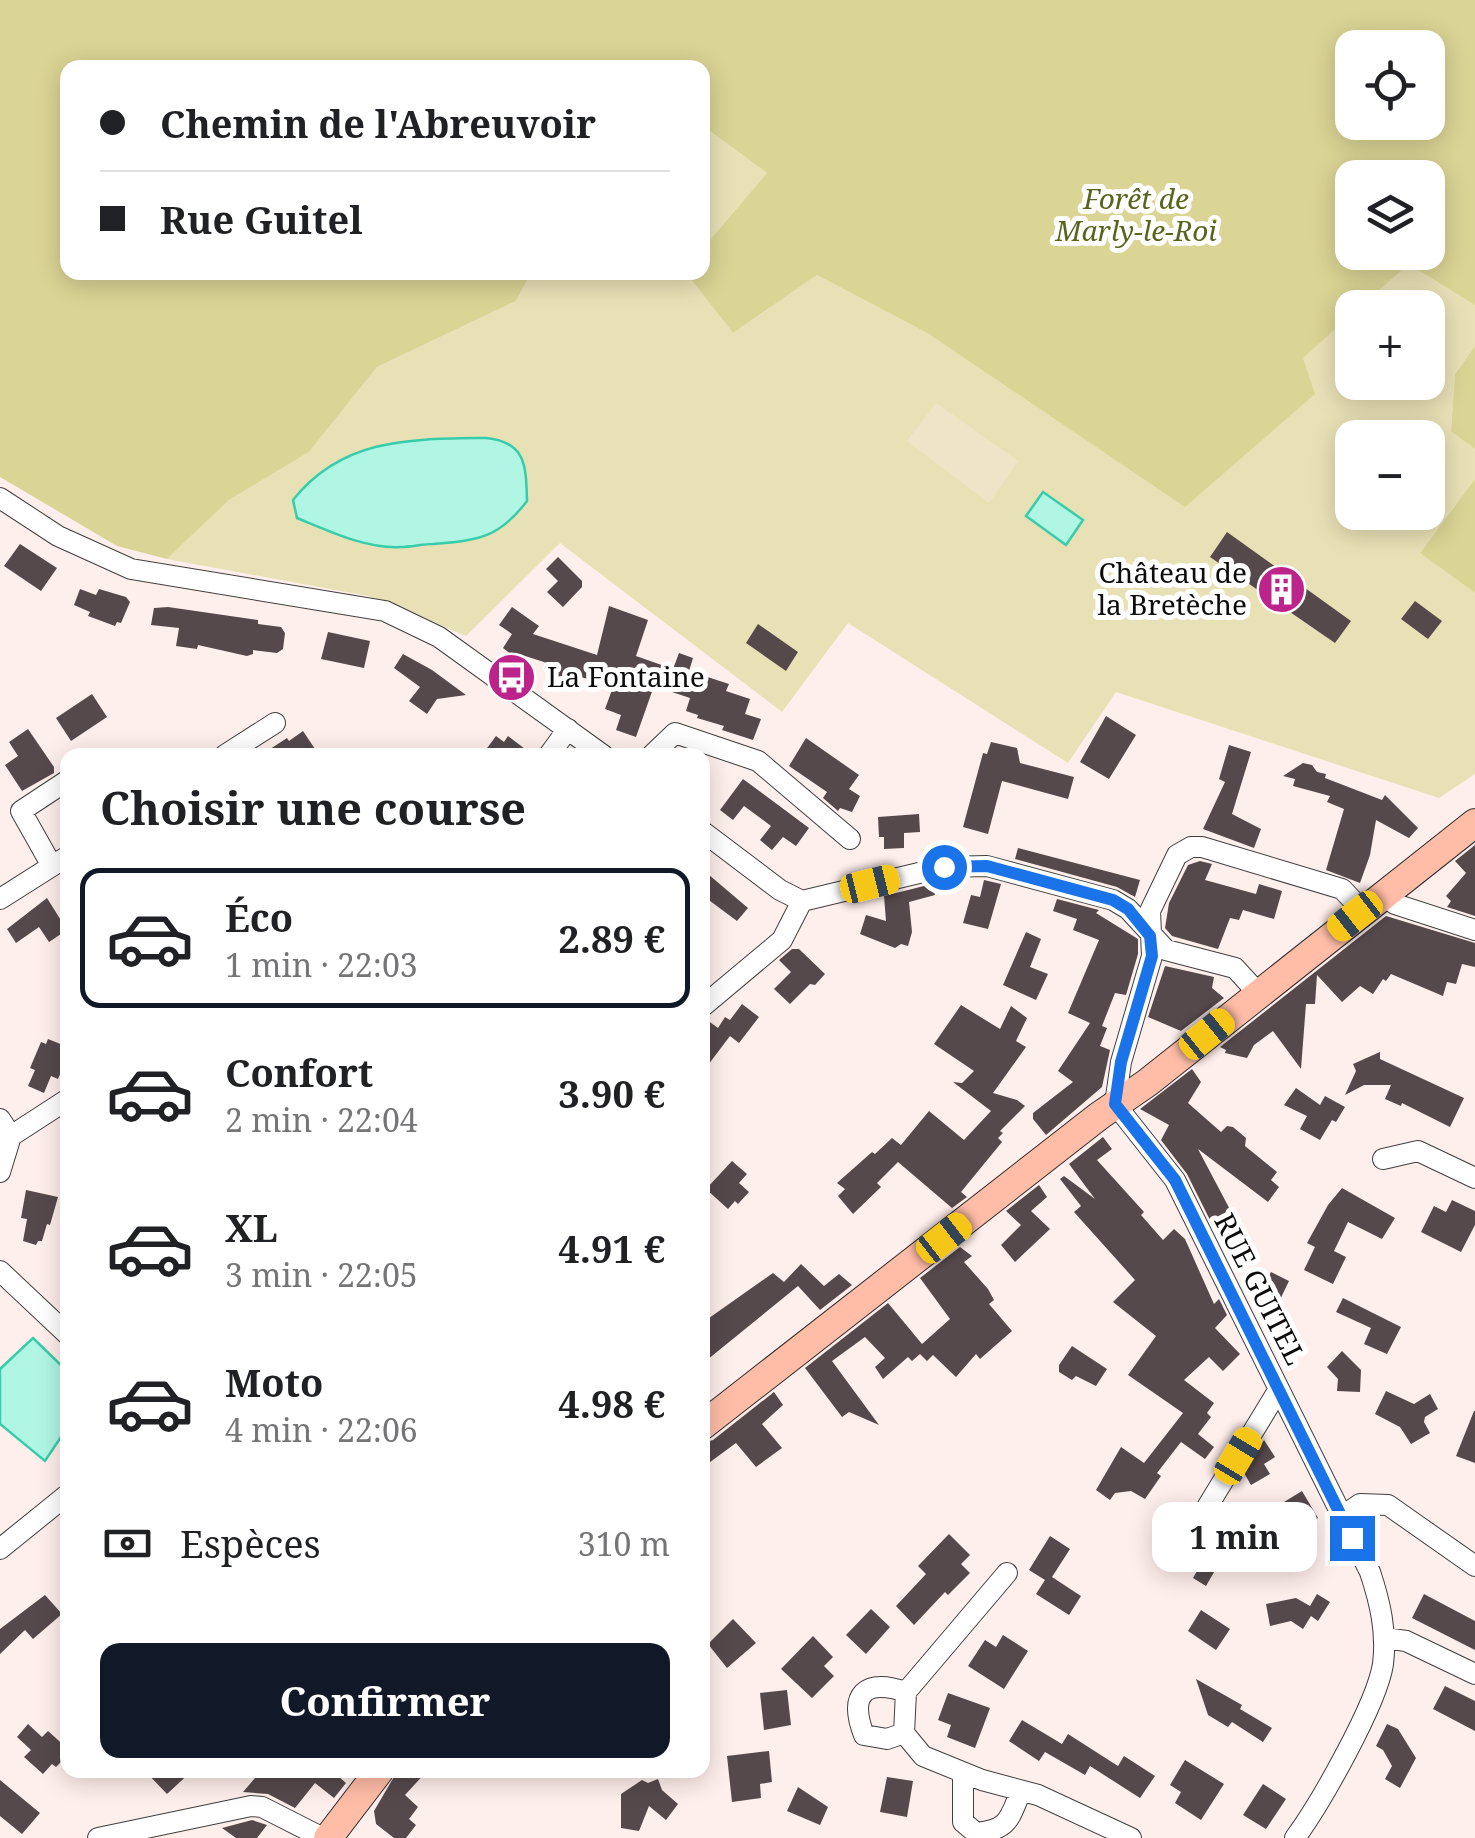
<!DOCTYPE html>
<html lang="fr">
<meta charset="utf-8">
<style>
:root{--surface:#fff;--page:#f6f6f6;--text:#202124;--muted:#757577;--line:#e0e0e0;--accent:#111827}
body{margin:0;font-family:"Noto Serif",serif;background:var(--page);color:var(--text);height:100vh;display:flex;flex-direction:column;font-size:38px;white-space:nowrap}
*{box-sizing:border-box;margin:0}
p{font-size:32px;color:var(--muted)}
.icon{flex:none;width:55px;height:55px;fill:none;stroke:currentColor;stroke-width:2;stroke-linecap:round;stroke-linejoin:round}
.map{position:relative;flex:1;overflow:hidden}
.drawer{position:absolute;left:60px;top:748px;width:650px;height:1030px;display:flex;flex-direction:column;background:var(--surface);border-radius:20px;box-shadow:0 5px 25px #0003}
.drawer>*{flex:none}
.top-card{position:absolute;left:60px;top:60px;width:650px;height:220px;border-radius:20px;box-shadow:0 5px 25px #0003;display:grid;align-content:center;height:220px;padding:0 40px;background:var(--surface)}
.buttons{position:absolute;left:1335px;top:30px;display:grid;gap:20px}
.buttons a{display:grid;place-items:center;width:110px;height:110px;border-radius:20px;background:var(--surface);box-shadow:0 5px 25px #0003;font-size:50px}
.end{position:absolute;width:45px;height:45px;margin:-22px;border:12px solid #1a73e8;background:#fff;box-shadow:0 0 0 5px #fff}
.from{border-radius:50%}
.bubble{position:absolute;height:70px;border-radius:20px;background:var(--surface);box-shadow:0 5px 25px #0003;font-size:32px;font-weight:700;line-height:70px;text-align:center}
.car{position:absolute;width:30px;height:60px;margin:-30px -15px;border-radius:12px;box-shadow:0 0 8px 2px #0007;background:linear-gradient(#f5c518 24%,#345 0 40%,#f5c518 0 76%,#345 0 86%,#f5c518 0)}
.top-card b{display:flex;align-items:center;gap:35px;height:95px;font-size:38px}
.top-card b+b{border-top:2px solid var(--line)}
.top-card i{width:25px;height:25px;background:var(--text)}
ul{padding:0;list-style:none}
li{display:flex;align-items:center;gap:30px;height:140px;margin:0 20px 15px;padding:0 20px;border:5px solid transparent;border-radius:20px}
li div{flex:1}
li b{display:block;font-size:38px}
li em{font-style:normal;font-weight:700}
li.current{border-color:var(--accent)}
li>.icon{width:90px;height:90px;stroke-width:1.5}
h2{padding:0 40px;font-size:45px;line-height:120px}
.pay{display:flex;align-items:center;gap:25px;height:110px;padding:0 40px;font-size:38px}
.pay p{margin-inline-start:auto}
.button{display:flex;gap:20px;margin-top:auto;padding:20px 40px}
.button a{flex:1;height:115px;border-radius:20px;background:var(--accent);color:#fff;font-size:40px;font-weight:700;line-height:115px;text-align:center}
.map>svg:first-child{display:block}
.green{fill:#e9e1b6;fill-rule:evenodd}
.forest{fill:#dad495;fill-rule:evenodd}
.pitch{fill:#f0e4c8}
.water{fill:#b1f6e4;stroke:#37cdaa;stroke-width:2.5}
.building{fill:#55494c}
.lines{fill:none;stroke-linecap:round;stroke-linejoin:round}
.street-casing{stroke:#3f3f3f;stroke-width:22}
.secondary-casing{stroke:#2e2e2e;stroke-width:30}
.street{stroke:#fff;stroke-width:20}
.secondary{stroke:#ffbda7;stroke-width:28}
.route{stroke:#1a73e8;stroke-width:12}
.labels{text-anchor:middle;stroke-width:10;stroke-linejoin:round;paint-order:stroke}
.park-label{font-size:28px;font-style:italic;fill:#59641d;stroke:#fff}
.poi-label{font-size:28px;fill:#0c0c0c;stroke:#fff;text-anchor:end}
.street-label{font-size:28px;fill:#0c0c0c;stroke:#fff}
</style>
<div class="map">
<svg width="1475" height="1838" viewBox="0 0 1475 1838">
<rect width="100%" height="100%" fill="#ffefec"/>
<!-- green -->
<path class="green" d="M703,126l64,47 -64,75z
M1410,263l65,42v41l-20,28 -4,56 24,19v30l-55,74 55,40v181l-36,24 -323,-106 -48,71 -220,-140 -66,89 -222,-169 -94,93 -98,-40 -201,-37 62,-59 80,-48 68,-85 139,-66 15,-28h155l47,60 84,-58 112,59 373,24 50,-44v68h76v-74l-68,-1zM1352,438h76v74h-76z"/>
<!-- forest -->
<path class="forest" d="M0,0h1475v305l-66,-41 -49,43 -8,1v6l-49,44 12,36 -130,113 -256,-173 -112,-59 -84,58 -47,-60 16,-1 1,-24 64,-75 -64,-47 -1,-58h-634v204l463,1 -15,28 -139,66 -68,85 -80,48 -62,59 -50,-13 -117,-69zM1352,48h76v74h-76zM1352,178h76v74h-76z
M1475,346v103l-24,-18 4,-57z
M1475,479v114l-55,-40z"/>
<!-- pitch -->
<path class="pitch" d="M936,403l82,58 -29,42 -82,-62z"/>
<!-- water -->
<path class="water" d="M486,438c40,4 40,27 41,63 -29,38 -49,39 -94,43 -11,0 -21,3 -32,3 -35,2 -72,-16 -104,-29l-4,-18c50,-63 119,-61 193,-62z
M1043,492l40,28 -17,25 -40,-29z
M33,1338l34,33v57l-22,33 -45,-37v-55z"/>
<!-- building -->
<path class="building" d="M1227,532l124,89 -16,22 -125,-86z
M20,544l37,24 -16,23 -37,-25z
M558,557l24,24v6l-19,20 -16,-15 11,-11 -12,-12z
M80,589l16,6 3,-6 27,8 4,5 -9,21 -4,-1 -2,4 -27,-10 2,-4 -16,-7z
M1415,601l27,20 -14,18 -27,-20z
M609,606l39,14 -12,36 37,13 6,-16 14,5 -4,13 40,13 -3,7 24,8 -5,15 16,5 -8,21 -31,-10 2,-4 -27,-8 1,-3 -12,-4 4,-13 -36,-12 -18,51 -20,-7 5,-15 -16,-6 8,-22 -48,-15 -4,12 -15,-5 4,-15 -31,-10 -3,4 -13,-10 9,-14 -13,-9 13,-18 27,19 -6,8 64,21z
M168,607l90,13v4l23,3 4,6 -2,16 -6,4 -24,-3v4l-6,2 -49,-11 -1,4 -21,-3 3,-18 -28,-3 3,-17z
M758,624l40,28 -12,19 -40,-28z
M328,632l42,9 -6,27 -43,-9z
M403,654l29,16 34,25 -29,4 -10,15 -18,-13 11,-14 -26,-19z
M92,694l15,23 -36,24 -15,-23z
M1106,716l30,19 -27,44 -29,-17z
M28,729l26,38v6l-32,18 -17,-26 13,-9 -9,-14z
M303,731l16,24h-58l26,-17 2,3z
M496,736l8,6 4,-6 25,19h-51z
M806,738l53,37 -10,14 11,7 -8,16 -12,-4 -2,3 -15,-13 4,-6 -38,-26z
M991,742l26,6 3,15 54,14 -6,22 -66,-18 -14,53 -25,-7 20,-74 4,1z
M1229,745l22,7 -19,62 29,15 -7,19 -51,-19 22,-47 -6,-3z
M1303,763l9,2 5,7 9,2 -1,4 57,22 3,-5 33,33 -9,10 -33,-18 -6,35 -10,28 -34,-13 18,-61 -17,-7 3,-6 -37,-10 2,-7 -12,-3z
M743,779l66,49 -13,18 -13,-9 -11,13 -12,-10 11,-14 -27,-20 -11,14 -13,-10z
M919,814l1,18 -16,1v15l-20,1v-12h-5l-1,-20z
M1475,845v71l-28,-9 4,-6 -5,-5 20,-23 -11,-12z
M1018,848l122,32 -5,17 -18,-10 -102,-28z
M1200,861l12,3 -7,16 51,14 3,-10 23,7 -8,28 -31,-9 -4,10 -9,-2 -12,31 -46,-13 -7,-8 4,-25 19,-38z
M702,869l46,39 -11,13 -35,-26z
M984,880l17,4 -13,45 -25,-6 8,-28 9,2z
M932,884l3,11 -26,7 3,30 -4,14 -7,-2 -6,4 -35,-14 6,-19 20,6 -2,-25z
M47,898l20,32 -18,12 -10,-15 -23,16 -9,-14z
M1057,899l42,11 -3,3 42,26v15l-12,41 -11,-2 -13,33 5,2 -7,18 10,4 -8,37 -56,48 -13,-16v-6l40,-31 -15,-11 32,-48 -22,-10 31,-73 -26,-10 4,-11 -24,-8z
M1386,916l89,27v24l-13,-3 -6,20 -9,-2 -4,14 -52,-22 -5,7 -3,-2 -10,15 -13,-8 -18,16 -25,-27 -2,29h-9l-5,65 -28,-38 -19,14 -7,13 -22,-5 1,-3 -6,-3z
M1026,932l15,7 -11,28 18,7 -12,26 -33,-15z
M792,949h7l26,25 -10,11 -5,-1 -20,20 -16,-15 17,-17 -12,-12z
M1165,966l49,11 -2,11 12,10 -43,33 -33,-14z
M742,1004l17,13 -20,26 -9,-7 -28,37v-53h5l11,8 7,-11 5,3z
M961,1005l39,24 11,-23 16,12 -11,23 10,6 -33,46 24,7 8,6 -25,25 3,2 -5,5 4,4 -41,50 6,5 -15,11 -54,-46 -21,21 4,4 -28,27 -15,-18 7,-7 -8,-6 35,-31 3,2 17,-16 9,7 28,-34 35,29 27,-29 -38,-29 9,1 12,-12 -40,-27z
M48,1039l20,8v22l-5,-2 -5,12 -7,-3 -7,17 -16,-7 7,-16 -5,-2 11,-26 5,2z
M1380,1052v7l84,39 -14,29 -48,-24 -1,3 -16,-7 6,-14h-27l-19,10 11,-24 -3,-7z
M1192,1069l9,13 -13,21 33,29 6,-6 6,1 13,11 -1,8 32,26 -6,8 8,7 -11,15 -70,-53 37,70 -13,8 13,13 -9,12 -39,-78 -26,-34 8,-15 -29,-16z
M1296,1088l24,17 5,-9 20,11 -9,15 -4,-2 -12,20 -20,-11 7,-13 -23,-11z
M1103,1137l9,12 -15,11 47,52 -3,3 22,25 11,-11 11,10 29,65 5,-5 8,16 -12,13 25,26 -17,17 -14,-14 -25,23 30,23 -7,10 4,4 -13,17 16,13 -9,12 -24,-17 -24,31 4,3 -16,23 -14,-8 -16,2 -5,7 -14,-10 25,-43 23,16 39,-50 -55,-38 28,-39 -43,-34 22,-22 -61,-68 7,-6 -21,-27 4,-3 31,23 -26,-35z
M732,1161l15,13 -8,9 10,9 -11,12 -3,-3 -7,8 -22,-20z
M1039,1185l8,12 -16,14 19,18 -35,33 -14,-17 20,-20 -15,-14z
M1342,1188l53,30 -13,21 -34,-17 -14,29 12,6 -13,27 -29,-14 11,-23 -8,-4 21,-38z
M26,1190l32,7 -8,28 -3,-1 -5,17h-4l-2,4 -13,-4 4,-22 -6,-1z
M1452,1200l23,11v14l-14,27 -40,-20 13,-26 12,6z
M960,1247l12,9 -8,6 24,27 6,11 -5,4 23,27 -32,28 -4,-5 -20,23 -23,-22 -6,6 -7,-7 -8,7 -4,-4 -25,22 -8,-12 10,-9 -20,-21 -33,24 47,64 -30,-13 -7,5 -37,-49 83,-65 34,41 28,-25 -30,-41z
M801,1264l23,22 15,-12 13,11 -32,25 -22,-24 -96,78v-41l71,-50 11,9z
M1271,1272l18,9 -13,27 -19,-9z
M1343,1298l58,29 -14,27 -23,-10 7,-16 -35,-16z
M1072,1346l35,23 -11,17 -20,-10 -4,4 -13,-8v-7z
M1342,1351l19,19 -1,22 -23,-1 1,-12 -11,-12z
M1386,1391l28,13 16,-10 8,15 -13,8 -1,5 6,11 -19,11 -11,-17 -25,-13z
M774,1392l9,13 -21,19 20,24 -26,19 -20,-24 -34,25v-25l11,-3z
M1474,1411h1v52l-19,-7z
M1264,1440l11,17 -11,7 6,10 -19,11 -7,-12z
M1302,1491l16,27 -18,11 -16,-27z
M1219,1531l13,10 -26,45 -13,-8 8,-14 -27,-2 2,-22 23,1 10,6z
M949,1534l21,21 -9,9 9,9 -22,22 -3,-3 -31,33 -18,-19 30,-32 -8,-8z
M1050,1536l20,13 -18,28 29,19 -12,19 -33,-21 9,-14 -16,-10z
M1317,1594l13,8 -12,19 -7,-5 -8,13 -12,-8 -21,5 -4,-22 30,-6 14,8z
M1424,1594l51,27v29l-63,-32z
M45,1595l17,19 -29,25 -8,-9 -25,24v-25z
M871,1609l19,18 -24,27 -20,-19z
M1201,1610l29,19 -14,21 -28,-19z
M733,1619l23,24 -29,25 -19,-24z
M1003,1635l25,16 -24,38 -36,-23 17,-26 11,7z
M813,1636l20,21 -9,9 10,10 -22,22 -31,-29z
M1196,1679l46,26 -2,4 32,19 -9,14 -31,-20 -4,5 -20,-12z
M1445,1686l30,15v30l-42,-22z
M787,1690l4,35 -27,5 -4,-37z
M948,1693l42,15 -15,40 -28,-11 4,-12 -13,-5z
M1022,1720l40,24 6,-10 50,32 6,-10 31,20 -15,22 -50,-32 -5,9 -40,-23 -6,9 -30,-20z
M28,1724l14,13 6,-6 20,18v6l-12,12 -4,-3 -9,10 -19,-17 7,-7 -14,-13z
M1387,1724l11,5 18,29 -16,30 -15,-9 7,-13 -9,-16 -7,-4z
M769,1751l3,31 -12,2 1,14 -29,4 -5,-46z
M1185,1760l39,24 -23,36 -26,-17 6,-11 -11,-7z
M144,1770h49l-26,24z
M262,1770h69l15,13 -12,15 -19,-15 -20,25 -27,-14 -25,-2z
M398,1770h30l-23,25 13,12 -9,12 7,6 -10,13h-12l-18,-14 -2,-13z
M887,1777l26,4 -6,36 -27,-5z
M658,1779l4,11 16,14 -12,16 -17,-14 -10,25 -18,-3v-34l21,-14 6,3z
M0,1780l40,33 -18,21 -22,-18z
M1263,1784l23,15 -20,30 -23,-14z
M798,1787l30,20 -8,18 -33,-14z
M252,1820l15,5 -10,13h-21l-14,-10z"/>
<g class="lines">
<defs>
<path id="street" d="M0,498l58,38 73,33 254,42 54,26 164,118
M225,755l50,-32
M549,755l19,-26
M652,755l23,-22 83,28 92,78
M702,831l78,59 22,11
M52,866l-31,-55 47,-31
M1383,894l12,10 80,26
M0,899l68,-43
M802,901l142,-34 43,-1 126,34 15,9 38,41 69,18 22,24
M702,1007l80,-67 20,-39
M0,1119l11,17 -11,36
M11,1136l57,-37
M1383,1159l35,-8 57,27
M0,1271l68,64
M1341,1517l19,-13 28,1 87,61
M1198,1522l81,-133
M0,1549l68,-55
M1007,1573l-101,119 -2,41 19,23 59,24 56,15 93,43
M1385,1638l21,3 69,33
M904,1733l-17,6 -23,-4c-16,-41 1,-57 42,-43
M963,1773v49l13,11c33,-3 33,-14 45,-42
M98,1838l153,-32 11,1 61,31
M1295,1838c25,-34 82,-134 88,-174 4,-32 -3,-62 -13,-92l-195,-392 -60,-76 6,-42 31,-106 -2,-45 27,-56 14,-8h11l140,42 20,21"/>
<path id="secondary" d="M702,1426l397,-310 48,-33 328,-260
M328,1838l52,-68"/>
</defs>
<!-- street casing -->
<use href="#street" class="street-casing"/>
<!-- secondary casing -->
<use href="#secondary" class="secondary-casing"/>
<!-- street -->
<use href="#street" class="street"/>
<!-- secondary -->
<use href="#secondary" class="secondary"/>
</g>
<g class="lines">
<!-- route -->
<path class="route" d="M944,867l43,-1 126,34 15,9 22,27 2,20 -31,106 -6,42 60,76 177,358"/>
</g>
<!-- icons -->
<defs>
<symbol id="building-disc" viewBox="-11 -11 22 22"><circle r="9.5" fill="#bc248c" stroke="#fff"/><path d="M-4-6H4V6H1V3H-1V6H-4ZM-2.5-4.3h1.7v1.8h-1.7ZM.8-4.3h1.7v1.8H.8ZM-2.5-1h1.7V.8h-1.7ZM.8-1h1.7V.8H.8Z" fill="#fff"/></symbol>
<symbol id="bus-disc" viewBox="-11 -11 22 22"><circle r="9.5" fill="#bc248c" stroke="#fff"/><path d="M-5-6H5V4H4V6H2V4H-2V6H-4V4H-5ZM-3.5-4V0h7V-4ZM-3.5 1.2v1.5H-2V1.2ZM2 1.2v1.5H3.5V1.2Z" fill="#fff"/></symbol>
</defs>
<g fill-rule="evenodd">
<use href="#building-disc" x="1254" y="562" width="55" height="55"/>
<use href="#bus-disc" x="484" y="650" width="55" height="55"/>
</g>
<g class="labels">
<!-- park labels -->
<g class="park-label">
<text x="1136" y="209">Forêt de<tspan x="1136" dy="32">Marly-le-Roi</tspan></text>
</g>
<!-- poi labels -->
<g class="poi-label">
<text x="1247" y="583">Château de<tspan x="1247" dy="32">la Bretèche</tspan></text>
<text x="547" y="687" text-anchor="start">La Fontaine</text>
</g>
<!-- street labels -->
<g class="street-label">
<text transform="translate(1260 1289) rotate(63)" y="10">RUE GUITEL</text>
</g>
</g>
</svg>
<div class="buttons">
<a><svg class="icon" aria-label="locate" viewBox="0 0 24 24"><circle cx="12" cy="12" r="6"/><path d="M12 2v4M12 18v4M2 12h4M18 12h4"/></svg></a>
<a><svg class="icon" aria-label="layers" viewBox="0 0 24 24"><path d="M12 4l9 5-9 5-9-5zM3 14l9 5 9-5"/></svg></a>
<a>+</a>
<a>−</a>
</div>
<i class="end from" style="left:944px;top:867px"></i>
<i class="end" style="left:1352px;top:1538px"></i>
<div class="bubble" style="left:1152px;top:1502px;width:165px">1 min</div>
<i class="car" style="left:870px;top:884px;rotate:76deg"></i>
<i class="car" style="left:1355px;top:916px;rotate:232deg"></i>
<i class="car" style="left:1207px;top:1034px;rotate:51deg"></i>
<i class="car" style="left:944px;top:1238px;rotate:52deg"></i>
<i class="car" style="left:1238px;top:1456px;rotate:31deg"></i>
<div class="top-card">
<b><i class="from"></i>Chemin de l'Abreuvoir</b>
<b><i></i>Rue Guitel</b>
</div>
<section class="drawer">
<h2>Choisir une course</h2>
<ul>
<li class="current"><svg class="icon" aria-label="car" viewBox="0 0 24 24"><path d="M5 17H2v-5l4-1 3-4h7l3 4 3 1v5h-3M9 17h6M6 11h13"/><circle cx="7" cy="17" r="2"/><circle cx="17" cy="17" r="2"/></svg><div><b>Éco</b><p>1 min · 22:03</p></div><em>2.89 €</em></li>
<li><svg class="icon" aria-label="car" viewBox="0 0 24 24"><path d="M5 17H2v-5l4-1 3-4h7l3 4 3 1v5h-3M9 17h6M6 11h13"/><circle cx="7" cy="17" r="2"/><circle cx="17" cy="17" r="2"/></svg><div><b>Confort</b><p>2 min · 22:04</p></div><em>3.90 €</em></li>
<li><svg class="icon" aria-label="car" viewBox="0 0 24 24"><path d="M5 17H2v-5l4-1 3-4h7l3 4 3 1v5h-3M9 17h6M6 11h13"/><circle cx="7" cy="17" r="2"/><circle cx="17" cy="17" r="2"/></svg><div><b>XL</b><p>3 min · 22:05</p></div><em>4.91 €</em></li>
<li><svg class="icon" aria-label="car" viewBox="0 0 24 24"><path d="M5 17H2v-5l4-1 3-4h7l3 4 3 1v5h-3M9 17h6M6 11h13"/><circle cx="7" cy="17" r="2"/><circle cx="17" cy="17" r="2"/></svg><div><b>Moto</b><p>4 min · 22:06</p></div><em>4.98 €</em></li>
</ul>
<div class="pay"><svg class="icon" aria-label="cash" viewBox="0 0 24 24"><path d="M3 7h18v10H3z"/><circle cx="12" cy="12" r="2"/></svg>Espèces<p>310 m</p></div>
<div class="button"><a>Confirmer</a></div>
</section>
</div>
